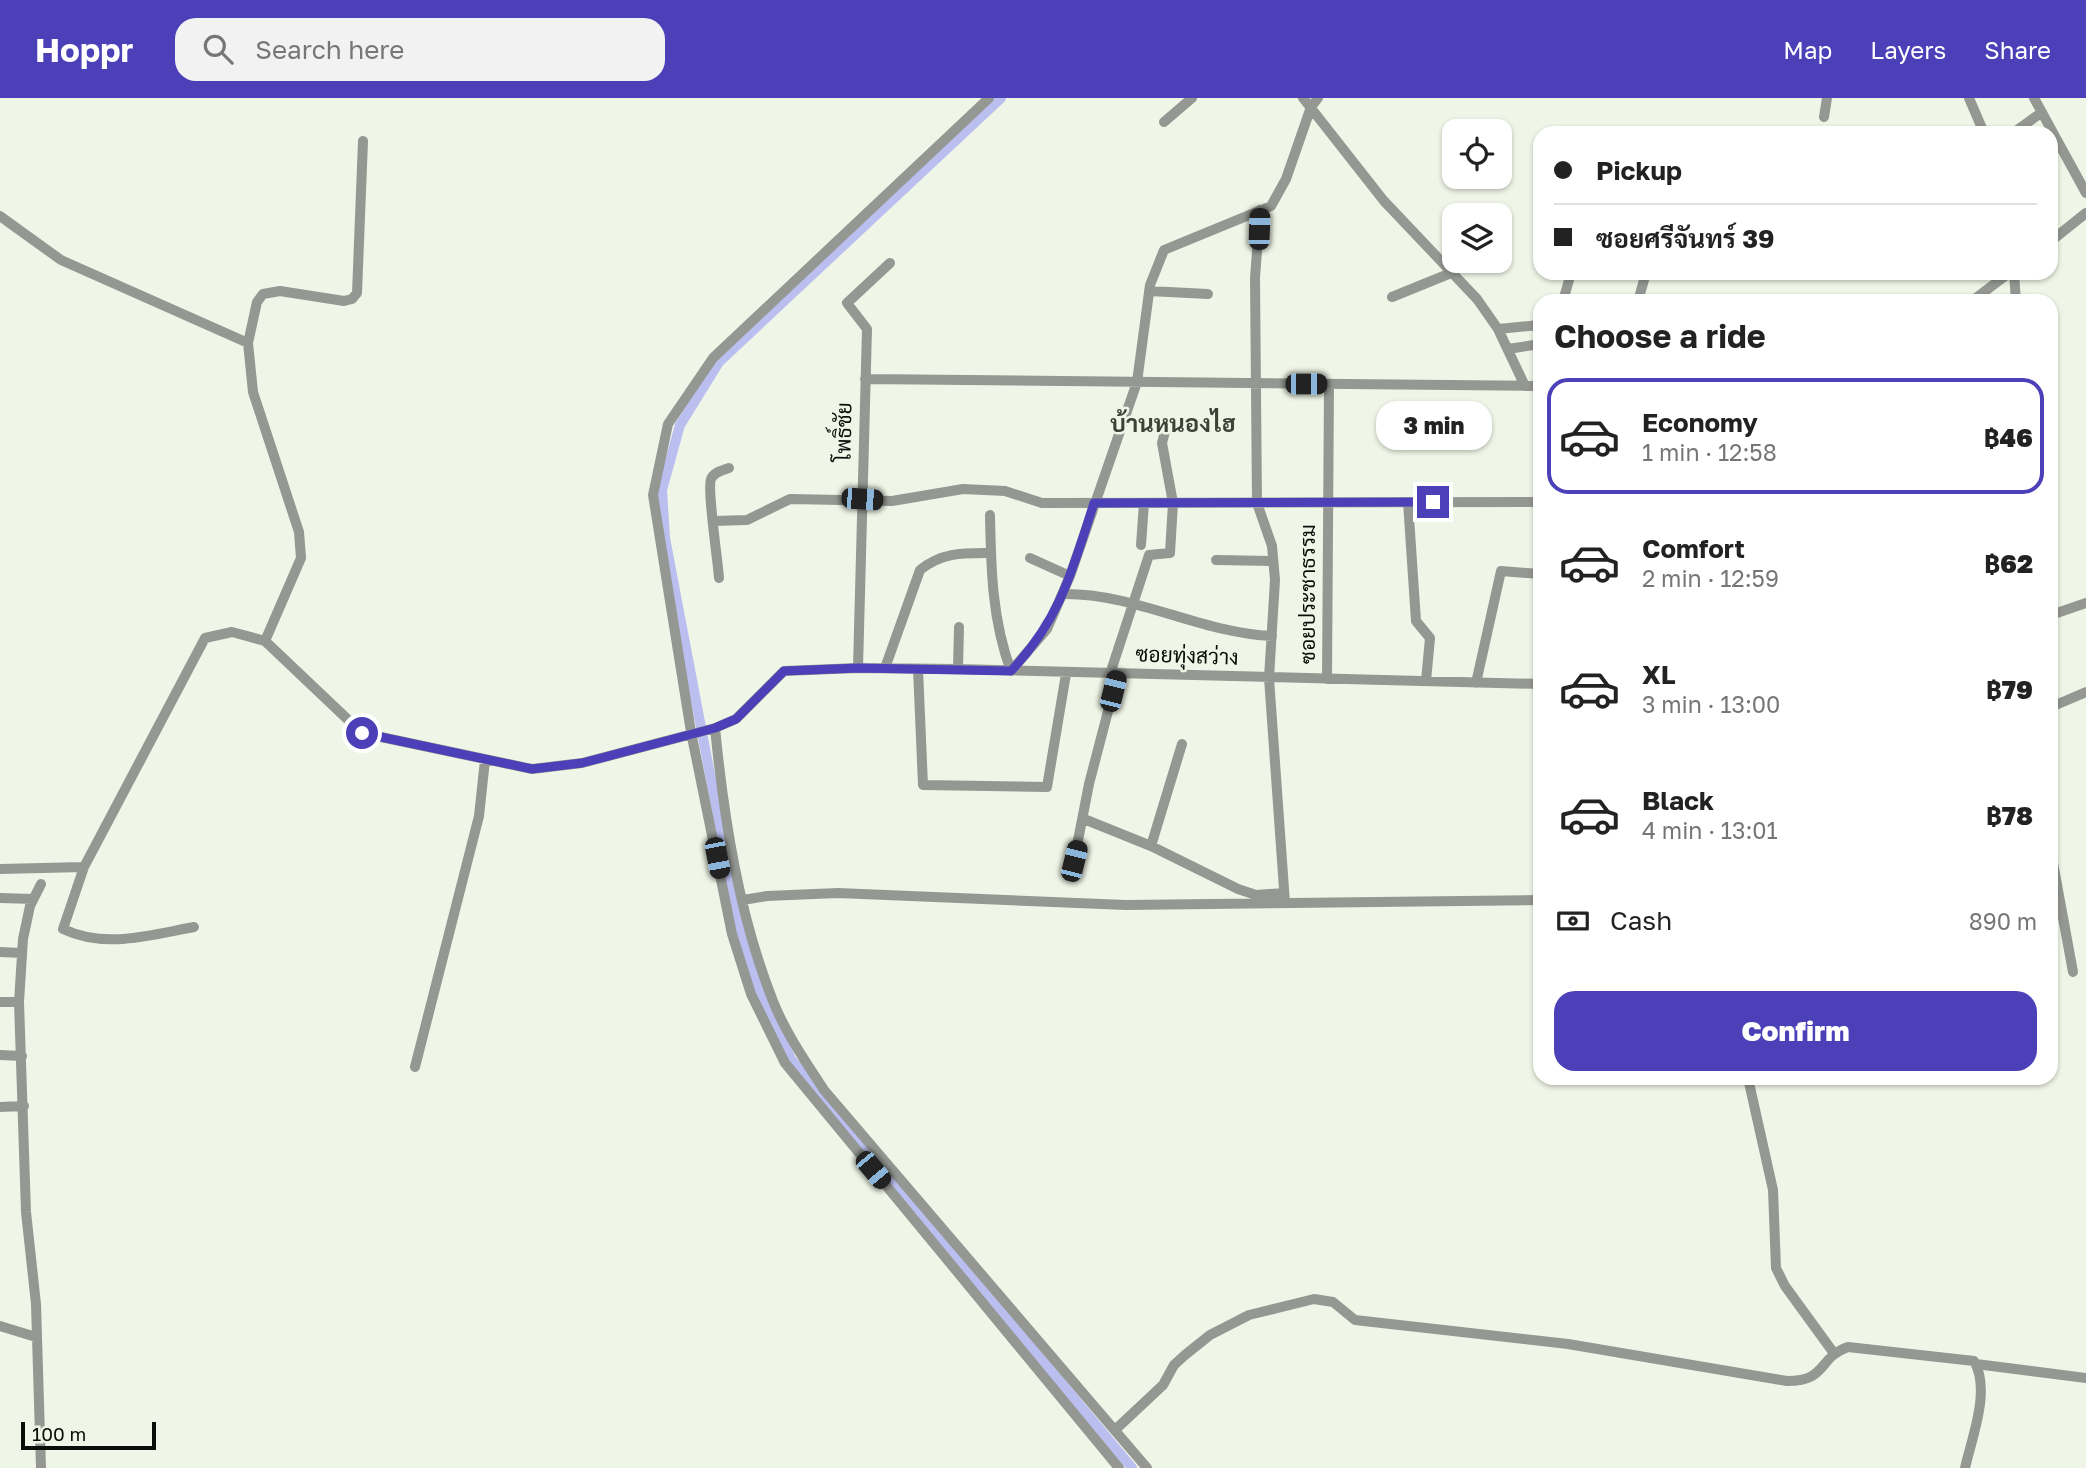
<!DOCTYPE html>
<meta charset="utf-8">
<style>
:root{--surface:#fff;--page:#f2f2f2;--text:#222;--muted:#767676;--line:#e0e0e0;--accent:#4b40b7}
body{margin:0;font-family:"Golos Text",Sarabun,sans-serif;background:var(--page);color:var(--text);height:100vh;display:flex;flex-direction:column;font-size:26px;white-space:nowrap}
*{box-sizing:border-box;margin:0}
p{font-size:23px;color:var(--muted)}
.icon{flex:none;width:38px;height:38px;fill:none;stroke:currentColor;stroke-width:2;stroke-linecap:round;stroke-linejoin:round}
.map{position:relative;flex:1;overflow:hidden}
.drawer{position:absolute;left:1533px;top:196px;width:525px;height:791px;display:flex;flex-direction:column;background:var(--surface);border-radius:21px;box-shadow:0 2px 5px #0004}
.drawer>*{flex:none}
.top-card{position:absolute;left:1533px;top:28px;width:525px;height:154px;border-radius:21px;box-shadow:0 2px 5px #0004;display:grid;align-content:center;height:154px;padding:0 21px;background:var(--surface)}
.fabs{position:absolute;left:1442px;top:21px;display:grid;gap:14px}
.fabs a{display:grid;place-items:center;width:70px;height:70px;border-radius:14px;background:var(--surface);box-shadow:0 2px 5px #0004;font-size:35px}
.scale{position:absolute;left:21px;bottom:18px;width:135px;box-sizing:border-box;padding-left:7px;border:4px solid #0b0d08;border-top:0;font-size:19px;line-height:24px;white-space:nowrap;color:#0b0d08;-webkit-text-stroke:5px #f0f6e7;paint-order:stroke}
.end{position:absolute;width:32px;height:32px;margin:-16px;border:9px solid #4b40b7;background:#fff;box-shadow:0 0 0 4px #fff}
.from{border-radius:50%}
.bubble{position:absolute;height:49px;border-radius:21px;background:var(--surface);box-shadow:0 2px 5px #0004;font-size:23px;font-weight:800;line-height:49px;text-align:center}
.car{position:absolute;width:21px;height:42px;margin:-21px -10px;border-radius:9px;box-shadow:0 0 5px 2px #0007;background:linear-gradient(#222 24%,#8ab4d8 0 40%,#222 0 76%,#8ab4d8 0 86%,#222 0)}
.top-card b{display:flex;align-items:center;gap:24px;height:66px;font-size:26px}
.top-card b+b{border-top:2px solid var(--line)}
.top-card i{width:18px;height:18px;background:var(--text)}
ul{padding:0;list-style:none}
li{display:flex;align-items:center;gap:21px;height:116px;margin:0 14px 10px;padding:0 7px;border:4px solid transparent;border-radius:21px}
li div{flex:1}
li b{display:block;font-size:26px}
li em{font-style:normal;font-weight:800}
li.selected{border-color:var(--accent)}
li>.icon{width:63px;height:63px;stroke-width:1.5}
h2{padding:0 21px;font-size:32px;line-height:84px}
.pay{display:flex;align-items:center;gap:18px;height:77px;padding:0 21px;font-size:26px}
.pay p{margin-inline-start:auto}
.button{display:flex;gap:14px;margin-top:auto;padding:14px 21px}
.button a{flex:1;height:80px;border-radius:21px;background:var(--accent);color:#fff;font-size:28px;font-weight:800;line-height:80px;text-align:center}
header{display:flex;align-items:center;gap:42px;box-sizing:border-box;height:98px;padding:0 35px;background:var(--accent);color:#fff}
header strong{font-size:33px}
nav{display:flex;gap:38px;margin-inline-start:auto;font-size:24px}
.search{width:490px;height:63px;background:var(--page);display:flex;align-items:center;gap:18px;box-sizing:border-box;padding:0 24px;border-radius:21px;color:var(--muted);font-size:26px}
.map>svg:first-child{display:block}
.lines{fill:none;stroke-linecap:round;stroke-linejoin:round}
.canal{stroke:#bbbff0;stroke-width:10}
.minor{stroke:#959892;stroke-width:10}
.route{stroke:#4b40b7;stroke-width:9}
.labels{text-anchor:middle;stroke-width:5;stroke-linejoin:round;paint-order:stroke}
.street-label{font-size:21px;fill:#0b0d08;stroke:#f0f6e7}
.quarter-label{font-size:24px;font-weight:bold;fill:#3d4236;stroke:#f0f6e7}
</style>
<header>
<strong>Hoppr</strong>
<div class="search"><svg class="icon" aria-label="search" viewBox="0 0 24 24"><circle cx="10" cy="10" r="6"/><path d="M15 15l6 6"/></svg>Search here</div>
<nav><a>Map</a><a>Layers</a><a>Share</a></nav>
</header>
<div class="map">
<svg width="2086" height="1370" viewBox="0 0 2086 1370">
<rect width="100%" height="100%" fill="#f0f6e7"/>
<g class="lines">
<!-- canal -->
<path class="canal" d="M1001,0l-282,264 -39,63 -18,65 3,48 74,389 20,63 32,69 341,409"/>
<!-- minor -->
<path class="minor" d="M989,0l-276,260 -45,66 -15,71 38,237 41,202 19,60 34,69 334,405
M1303,0l81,103 93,98 21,30 27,57
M1969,0l15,35
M2034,0l52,95
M1824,19l3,-19
M1164,24l28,-24
M2013,35l28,-20
M1260,112l-5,68 2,225 15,43 3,34 -6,98 16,225
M0,118l61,44 187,83 5,49 46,140 2,26 -36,83
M2051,143l35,-28
M2014,175l2,28
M1149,193l59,3
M1392,199l59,-24
M1563,203l8,-28
M1638,203l8,-28
M1972,203l37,-28
M1498,231l42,-4
M248,245l9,-41 6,-8 17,-3 64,10 8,-2 5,-6 6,-152
M1508,251l32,-5
M865,281l675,7
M1408,404l8,119 14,17 -4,43
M990,417c1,54 2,105 21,156l36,-42 23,-53 67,-194 13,-97 14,-35 107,-44 15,-27 25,-72 7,-9
M714,423l33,-1 43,-21 102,2 71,-12 42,2 37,12 498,-1
M1141,447l3,-42
M1030,460l40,18
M1216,462l56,1
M719,480c-1,-16 -12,-89 -8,-99 3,-7 12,-9 18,-11
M1063,496c73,-1 137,39 209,42
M2051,517l35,-12
M858,570l9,-339 -20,-26 43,-40
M885,570l35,-98c22,-18 43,-17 71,-17
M918,571l5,116 124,2 19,-113
M958,571l1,-42
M1110,576l39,-119 21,-2 3,-50 -11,-60 5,-19
M1327,581l2,-295
M1476,585l25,-112 39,3
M2051,609l35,-15
M715,630c9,91 24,188 58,273 12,31 33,61 51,89l323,378
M1084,721l67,27 87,43 18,6 28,-2
M1151,748l31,-102
M2051,754l22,120
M1074,763l15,-77 29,-111
M84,769l-21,62c42,20 87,6 131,-2
M0,771l84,-2 121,-229 27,-6 33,9 97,92 170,36 50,-6 133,-35 21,-9 48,-48 74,-3 100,1 582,15
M0,800l33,1
M743,802l24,-4 71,-3 288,12 414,-5
M0,854l22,1
M0,904h19
M0,957l22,1
M415,969l64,-251 6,-56
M1748,980l25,112 3,78 9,18 48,66
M0,1009l24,-1
M0,1228l36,11
M1976,1266l110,14
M1115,1332l48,-45 11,-20 11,-10 25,-20 39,-20 65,-16 19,3 22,18 213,24 219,37c41,0 30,-23 61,-34l126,14c17,29 -2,76 -9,107
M41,1370l-5,-164 -10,-92 -7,-210 4,-63 7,-33 11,-22"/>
</g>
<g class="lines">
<!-- route -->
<path class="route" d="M362,635l170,36 50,-6 133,-35 21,-9 48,-48 74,-3 153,3c50,-53 61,-100 83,-168l339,-1"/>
</g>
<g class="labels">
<!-- street labels -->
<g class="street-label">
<text transform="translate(844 334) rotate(-89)" y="7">โพธิ์ชัย</text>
<text transform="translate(1308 496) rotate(-90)" y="7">ซอยประชาธรรม</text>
<text transform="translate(1187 558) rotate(2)" y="7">ซอยทุ่งสว่าง</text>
</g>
<!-- quarter labels -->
<g class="quarter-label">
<text x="1173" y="334">บ้านหนองไฮ</text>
</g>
</g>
</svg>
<div class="fabs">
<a><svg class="icon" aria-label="locate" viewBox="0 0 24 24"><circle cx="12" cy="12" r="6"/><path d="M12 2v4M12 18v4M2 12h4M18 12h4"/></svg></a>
<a><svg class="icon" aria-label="layers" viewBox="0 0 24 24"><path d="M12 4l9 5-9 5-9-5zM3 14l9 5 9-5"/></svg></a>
</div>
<div class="scale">100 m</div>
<i class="end from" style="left:362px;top:635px"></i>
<i class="end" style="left:1433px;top:404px"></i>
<div class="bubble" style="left:1376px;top:303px;width:116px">3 min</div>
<i class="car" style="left:1259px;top:131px;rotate:2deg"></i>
<i class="car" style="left:1306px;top:286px;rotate:90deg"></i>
<i class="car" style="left:862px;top:401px;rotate:94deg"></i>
<i class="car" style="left:1113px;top:593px;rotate:14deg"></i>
<i class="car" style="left:717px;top:760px;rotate:169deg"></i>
<i class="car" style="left:1074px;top:763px;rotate:14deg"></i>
<i class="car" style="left:873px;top:1072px;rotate:140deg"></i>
<div class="top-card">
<b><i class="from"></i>Pickup</b>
<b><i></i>ซอยศรีจันทร์ 39</b>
</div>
<section class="drawer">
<h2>Choose a ride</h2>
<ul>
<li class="selected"><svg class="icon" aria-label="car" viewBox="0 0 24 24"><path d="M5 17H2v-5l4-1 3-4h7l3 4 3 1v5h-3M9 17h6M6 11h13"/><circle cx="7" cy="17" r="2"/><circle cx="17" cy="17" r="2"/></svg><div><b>Economy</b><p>1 min · 12:58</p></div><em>฿46</em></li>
<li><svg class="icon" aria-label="car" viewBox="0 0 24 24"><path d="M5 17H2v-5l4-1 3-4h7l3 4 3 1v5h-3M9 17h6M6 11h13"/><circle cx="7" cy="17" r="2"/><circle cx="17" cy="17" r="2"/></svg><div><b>Comfort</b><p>2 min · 12:59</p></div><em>฿62</em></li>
<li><svg class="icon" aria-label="car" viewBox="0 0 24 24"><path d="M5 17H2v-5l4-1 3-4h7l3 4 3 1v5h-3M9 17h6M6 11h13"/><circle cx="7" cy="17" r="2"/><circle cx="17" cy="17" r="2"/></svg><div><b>XL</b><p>3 min · 13:00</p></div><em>฿79</em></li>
<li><svg class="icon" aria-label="car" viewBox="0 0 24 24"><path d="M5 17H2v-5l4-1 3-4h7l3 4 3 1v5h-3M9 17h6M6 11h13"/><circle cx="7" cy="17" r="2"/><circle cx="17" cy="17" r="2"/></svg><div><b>Black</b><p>4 min · 13:01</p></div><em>฿78</em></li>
</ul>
<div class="pay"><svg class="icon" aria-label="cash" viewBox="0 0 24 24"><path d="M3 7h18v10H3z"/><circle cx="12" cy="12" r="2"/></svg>Cash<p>890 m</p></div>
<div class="button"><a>Confirm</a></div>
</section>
</div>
